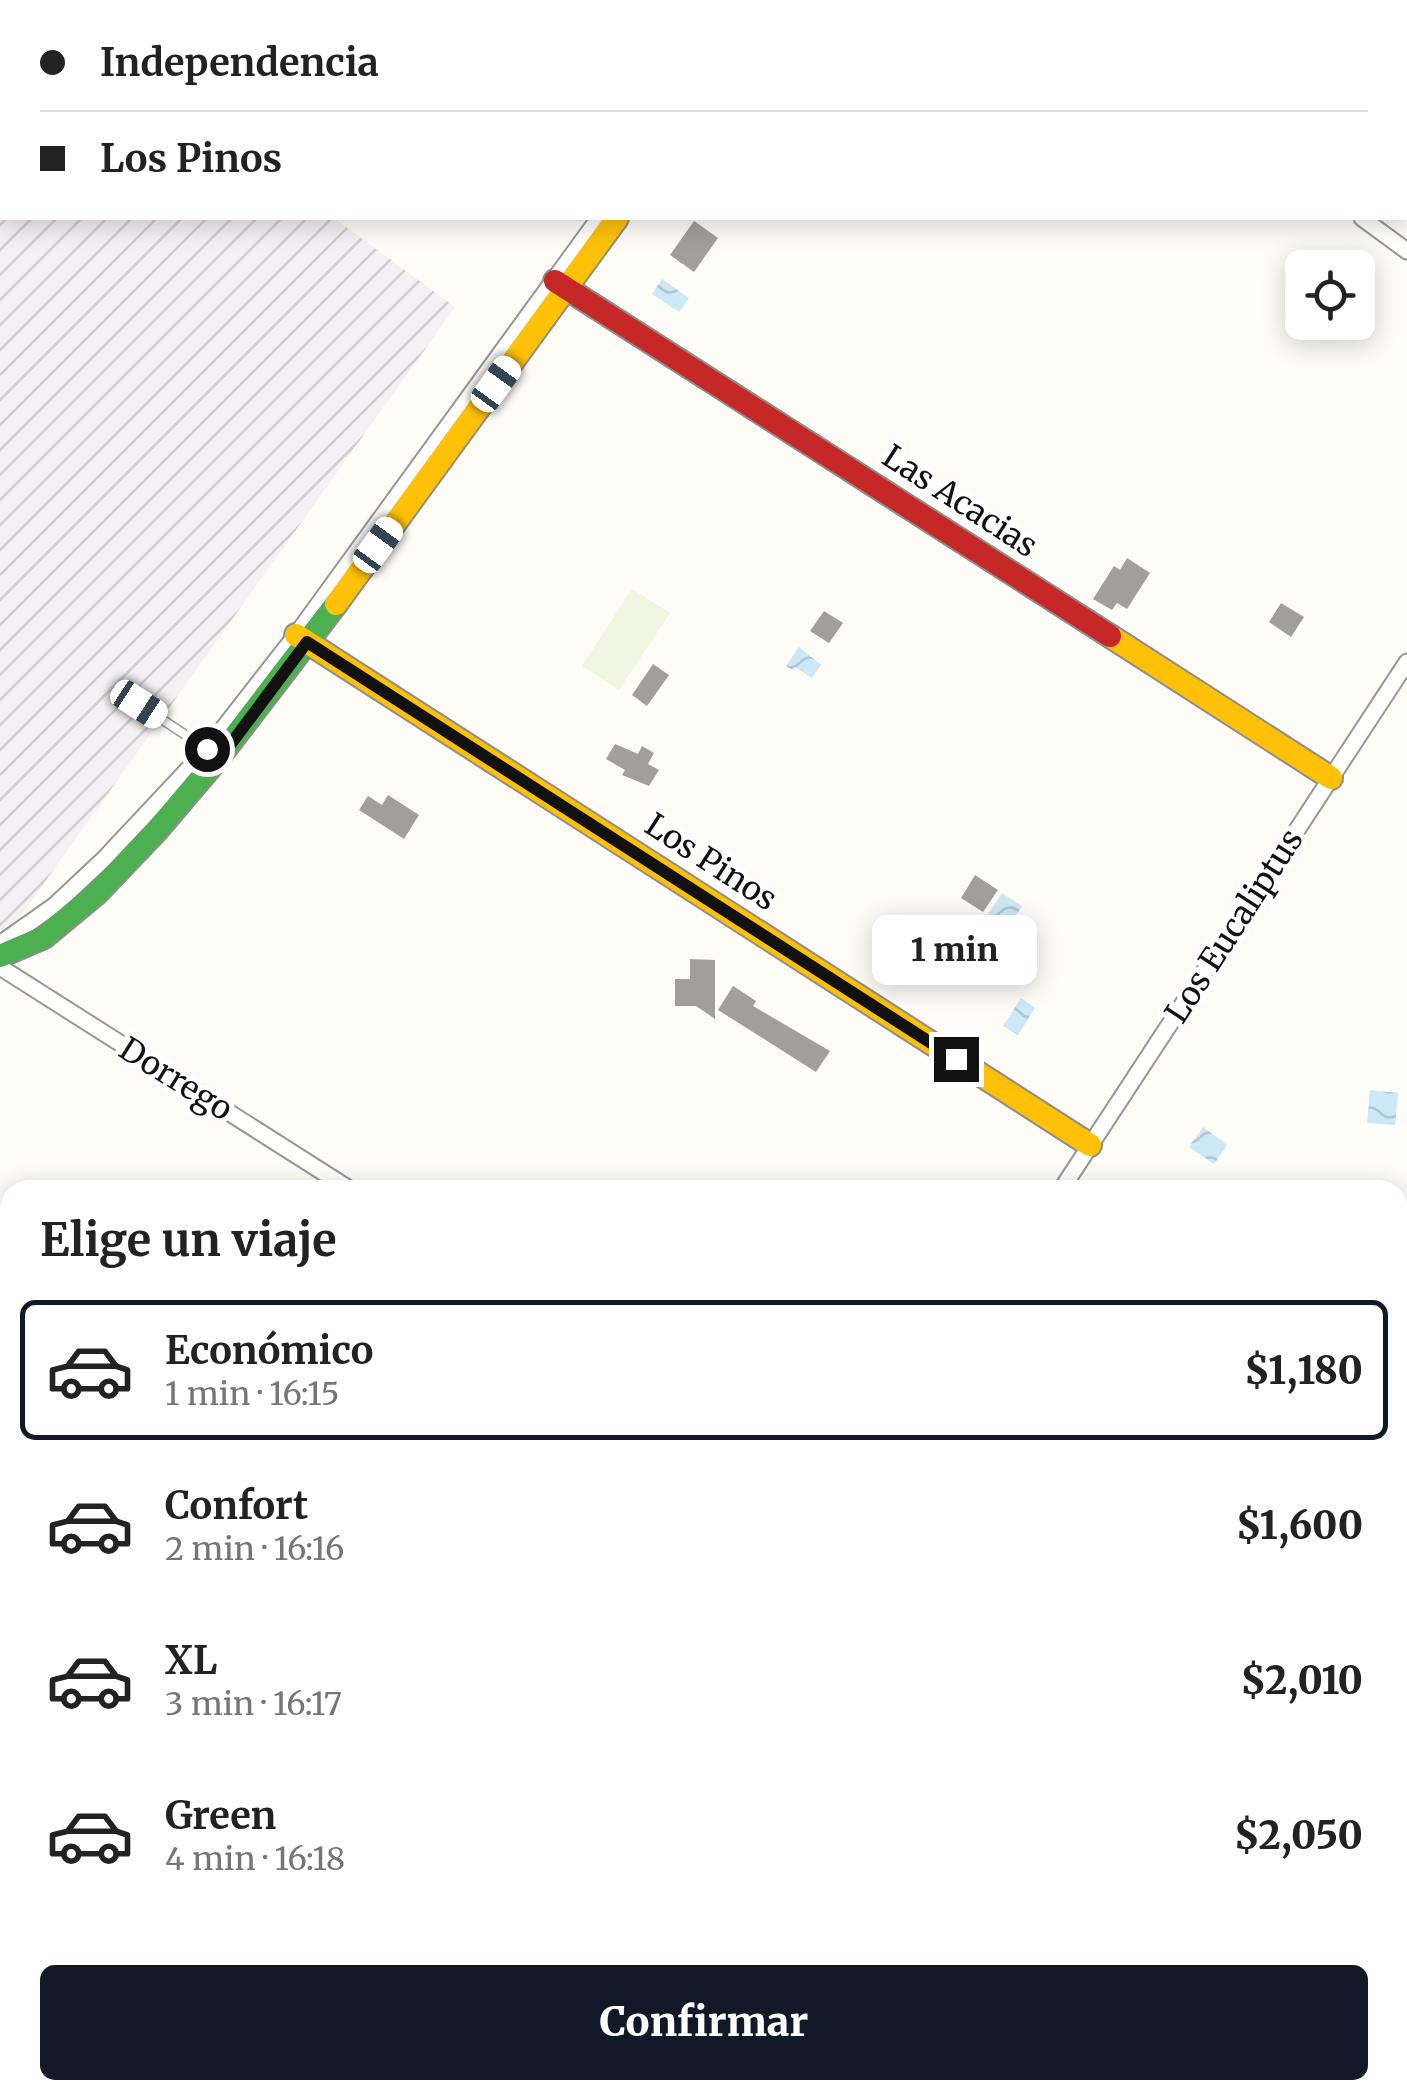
<!DOCTYPE html>
<html lang="es">
<meta charset="utf-8">
<style>
:root{--surface:#fff;--page:#f2f2f2;--text:#222;--muted:#767676;--line:#e0e0e0;--accent:#111827}
body{margin:0;font-family:Merriweather,serif;background:var(--page);color:var(--text);height:100vh;display:flex;flex-direction:column;font-size:38px;white-space:nowrap}
*{box-sizing:border-box;margin:0}
p{font-size:32px;color:var(--muted)}
.icon{flex:none;width:55px;height:55px;fill:none;stroke:currentColor;stroke-width:2;stroke-linecap:round;stroke-linejoin:round}
.map{position:relative;flex:1;overflow:hidden}
.drawer{position:absolute;left:0px;top:1180px;width:1408px;height:920px;display:flex;flex-direction:column;background:var(--surface);border-radius:30px 30px 0 0;box-shadow:0 5px 25px #0003}
.drawer>*{flex:none}
.banner{position:absolute;left:0px;top:0px;width:1408px;height:220px;box-shadow:0 5px 25px #0003;display:grid;align-content:center;height:220px;padding:0 40px;background:var(--surface)}
.controls{position:absolute;left:1285px;top:250px;display:grid;gap:20px}
.controls a{display:grid;place-items:center;width:90px;height:90px;border-radius:15px;background:var(--surface);box-shadow:0 5px 25px #0003;font-size:50px}
.end{position:absolute;width:45px;height:45px;margin:-22px;border:12px solid #111;background:#fff;box-shadow:0 0 0 5px #fff}
.from{border-radius:50%}
.bubble{position:absolute;height:70px;border-radius:15px;background:var(--surface);box-shadow:0 5px 25px #0003;font-size:32px;font-weight:800;line-height:70px;text-align:center}
.car{position:absolute;width:30px;height:60px;margin:-30px -15px;border-radius:12px;box-shadow:0 0 8px 2px #0007;background:linear-gradient(#fff 24%,#345 0 40%,#fff 0 76%,#345 0 86%,#fff 0)}
.banner b{display:flex;align-items:center;gap:35px;height:95px;font-size:38px}
.banner b+b{border-top:2px solid var(--line)}
.banner i{width:25px;height:25px;background:var(--text)}
ul{padding:0;list-style:none}
li{display:flex;align-items:center;gap:30px;height:140px;margin:0 20px 15px;padding:0 20px;border:5px solid transparent;border-radius:15px}
li div{flex:1}
li b{display:block;font-size:38px}
li em{font-style:normal;font-weight:800}
li.on{border-color:var(--accent)}
li>.icon{width:90px;height:90px;stroke-width:1.5}
h2{padding:0 40px;font-size:45px;line-height:120px}
.cta{display:flex;gap:20px;margin-top:auto;padding:20px 40px}
.cta a{flex:1;height:115px;border-radius:15px;background:var(--accent);color:#fff;font-size:40px;font-weight:800;line-height:115px;text-align:center}
.map>svg:first-child{display:block}
.industrial{fill:url(#industrial-furrows)}
.park{fill:#e7f3d7}
.pitch{fill:#f0f6e1}
.water{fill:url(#water-waves)}
.building{fill:#a19f9c}
.lines{fill:none;stroke-linecap:round;stroke-linejoin:round}
.lane-casing{stroke:#979795;stroke-width:11}
.street-casing{stroke:#979795;stroke-width:19}
.fast-casing{stroke:#8e8d8b;stroke-width:26}
.slow-casing{stroke:#8e8d8b;stroke-width:26}
.jam-casing{stroke:#8e8d8b;stroke-width:26}
.path{stroke:#b9b9b8;stroke-width:2.5;stroke-dasharray:10 5;stroke-linecap:butt}
.lane{stroke:#fffffe;stroke-width:8}
.street{stroke:#fffffe;stroke-width:15}
.fast{stroke:#4caf50;stroke-width:22}
.slow{stroke:#ffc107;stroke-width:22}
.jam{stroke:#c62828;stroke-width:22}
.route{stroke:#111;stroke-width:12}
.labels{text-anchor:middle;stroke-width:10;stroke-linejoin:round;paint-order:stroke}
.street-label{font-size:32px;fill:#111;stroke:#fff}
</style>
<div class="map">
<svg width="1407" height="2100" viewBox="0 0 1407 2100">
<defs>
<pattern id="industrial-furrows" width="10" height="10" patternUnits="userSpaceOnUse" patternTransform="scale(2.5)"><rect width="10" height="10" fill="#f5f0f3"/><path d="M-1 1l2-2M0 10L10 0M9 11l2-2" fill="none" stroke="#d1cdcf"/></pattern>
<pattern id="water-waves" width="16" height="10" patternUnits="userSpaceOnUse" patternTransform="scale(2.5)"><rect width="16" height="10" fill="#cde8f7"/><path d="M0 5q4-4 8 0t8 0" fill="none" stroke="#afc6d3"/></pattern>
</defs>
<rect width="100%" height="100%" fill="#fdfcf7"/>
<!-- industrial -->
<path class="industrial" d="M0,0l45,2h-43v216h332l121,89 -443,621 -12,1z"/>
<!-- park -->
<path class="park" d="M0,1423l10,71v596h84l2,10h-96z"/>
<!-- pitch -->
<path class="pitch" d="M632,589l38,24 -51,77 -37,-24z"/>
<!-- water -->
<path class="water" d="M662,279l27,19 -10,14 -27,-18z
M799,647l22,18 -9,13 -17,-11 -3,3 -6,-4z
M1002,893l20,13 -17,26 -20,-13z
M1021,998l14,10 -17,27 -15,-9z
M1370,1090l28,3 -3,32 -28,-2z
M1203,1127l24,18 -13,19 -25,-17z"/>
<!-- building -->
<path class="building" d="M694,221l24,17 -24,34 -24,-17z
M1127,558l23,15 -23,36 -10,-6 -5,7 -19,-11 21,-33 6,4z
M1281,603l23,14 -13,20 -22,-15z
M824,611l19,12 -14,20 -19,-12z
M653,664l16,11 -22,31 -15,-11z
M615,744l23,10 4,-8 12,7 -6,11 11,6 -10,16 -27,-11 3,-5 -19,-11z
M388,795l31,20 -15,24 -45,-29 9,-14 14,9z
M975,875l23,15 -15,22 -22,-14z
M690,959l25,1v59l-19,-13h-21v-27h15z
M733,986l23,15 -3,5 77,45 -14,21 -98,-62z"/>
<g class="lines">
<defs>
<path id="lane" d="M1395,2l1,-2
M139,704l69,46"/>
<path id="street" d="M753,2l2,-2
M769,2l2,-2
M1028,2h1
M1362,218l45,33
M0,944l55,-39 49,-46 103,-110 89,-114 303,-417
M0,967l351,223
M1061,1190l346,-528
M0,1349l10,70
M1398,1864l9,7
M1398,1989l9,-1
M107,2090l1,10
M364,2090l2,10
M563,2100l68,-10
M645,2100l1,-10"/>
<path id="fast" d="M0,956l44,-19 53,-44 60,-63 62,-73 117,-153"/>
<path id="slow" d="M1212,0l3,2
M1405,140l2,2
M336,604l281,-386
M296,635l794,510
M1110,636l221,142"/>
<path id="jam" d="M555,281l555,355"/>
</defs>
<!-- lane casing -->
<use href="#lane" class="lane-casing"/>
<!-- street casing -->
<use href="#street" class="street-casing"/>
<!-- fast casing -->
<use href="#fast" class="fast-casing"/>
<!-- slow casing -->
<use href="#slow" class="slow-casing"/>
<!-- jam casing -->
<use href="#jam" class="jam-casing"/>
<!-- path -->
<path class="path" d="M0,1618l10,70
M67,2090l2,10"/>
<!-- lane -->
<use href="#lane" class="lane"/>
<!-- street -->
<use href="#street" class="street"/>
<!-- fast -->
<use href="#fast" class="fast"/>
<!-- slow -->
<use href="#slow" class="slow"/>
<!-- jam -->
<use href="#jam" class="jam"/>
</g>
<g class="lines">
<!-- route -->
<path class="route" d="M207,749l11,12 89,-119 649,417"/>
</g>
<g class="labels">
<!-- street labels -->
<g class="street-label">
<text transform="translate(960 501) rotate(33)" y="11">Las Acacias</text>
<text transform="translate(711 862) rotate(33)" y="11">Los Pinos</text>
<text transform="translate(1234 926) rotate(-57)" y="11">Los Eucaliptus</text>
<text transform="translate(176 1079) rotate(32)" y="11">Dorrego</text>
</g>
</g>
</svg>
<div class="controls">
<a><svg class="icon" aria-label="locate" viewBox="0 0 24 24"><circle cx="12" cy="12" r="6"/><path d="M12 2v4M12 18v4M2 12h4M18 12h4"/></svg></a>
</div>
<i class="end from" style="left:207px;top:749px"></i>
<i class="end" style="left:956px;top:1059px"></i>
<div class="bubble" style="left:872px;top:915px;width:165px">1 min</div>
<i class="car" style="left:496px;top:384px;rotate:36deg"></i>
<i class="car" style="left:378px;top:545px;rotate:36deg"></i>
<i class="car" style="left:139px;top:704px;rotate:123deg"></i>
<div class="banner">
<b><i class="from"></i>Independencia</b>
<b><i></i>Los Pinos</b>
</div>
<section class="drawer">
<h2>Elige un viaje</h2>
<ul>
<li class="on"><svg class="icon" aria-label="car" viewBox="0 0 24 24"><path d="M5 17H2v-5l4-1 3-4h7l3 4 3 1v5h-3M9 17h6M6 11h13"/><circle cx="7" cy="17" r="2"/><circle cx="17" cy="17" r="2"/></svg><div><b>Económico</b><p>1 min · 16:15</p></div><em>$1,180</em></li>
<li><svg class="icon" aria-label="car" viewBox="0 0 24 24"><path d="M5 17H2v-5l4-1 3-4h7l3 4 3 1v5h-3M9 17h6M6 11h13"/><circle cx="7" cy="17" r="2"/><circle cx="17" cy="17" r="2"/></svg><div><b>Confort</b><p>2 min · 16:16</p></div><em>$1,600</em></li>
<li><svg class="icon" aria-label="car" viewBox="0 0 24 24"><path d="M5 17H2v-5l4-1 3-4h7l3 4 3 1v5h-3M9 17h6M6 11h13"/><circle cx="7" cy="17" r="2"/><circle cx="17" cy="17" r="2"/></svg><div><b>XL</b><p>3 min · 16:17</p></div><em>$2,010</em></li>
<li><svg class="icon" aria-label="car" viewBox="0 0 24 24"><path d="M5 17H2v-5l4-1 3-4h7l3 4 3 1v5h-3M9 17h6M6 11h13"/><circle cx="7" cy="17" r="2"/><circle cx="17" cy="17" r="2"/></svg><div><b>Green</b><p>4 min · 16:18</p></div><em>$2,050</em></li>
</ul>
<div class="cta"><a>Confirmar</a></div>
</section>
</div>
